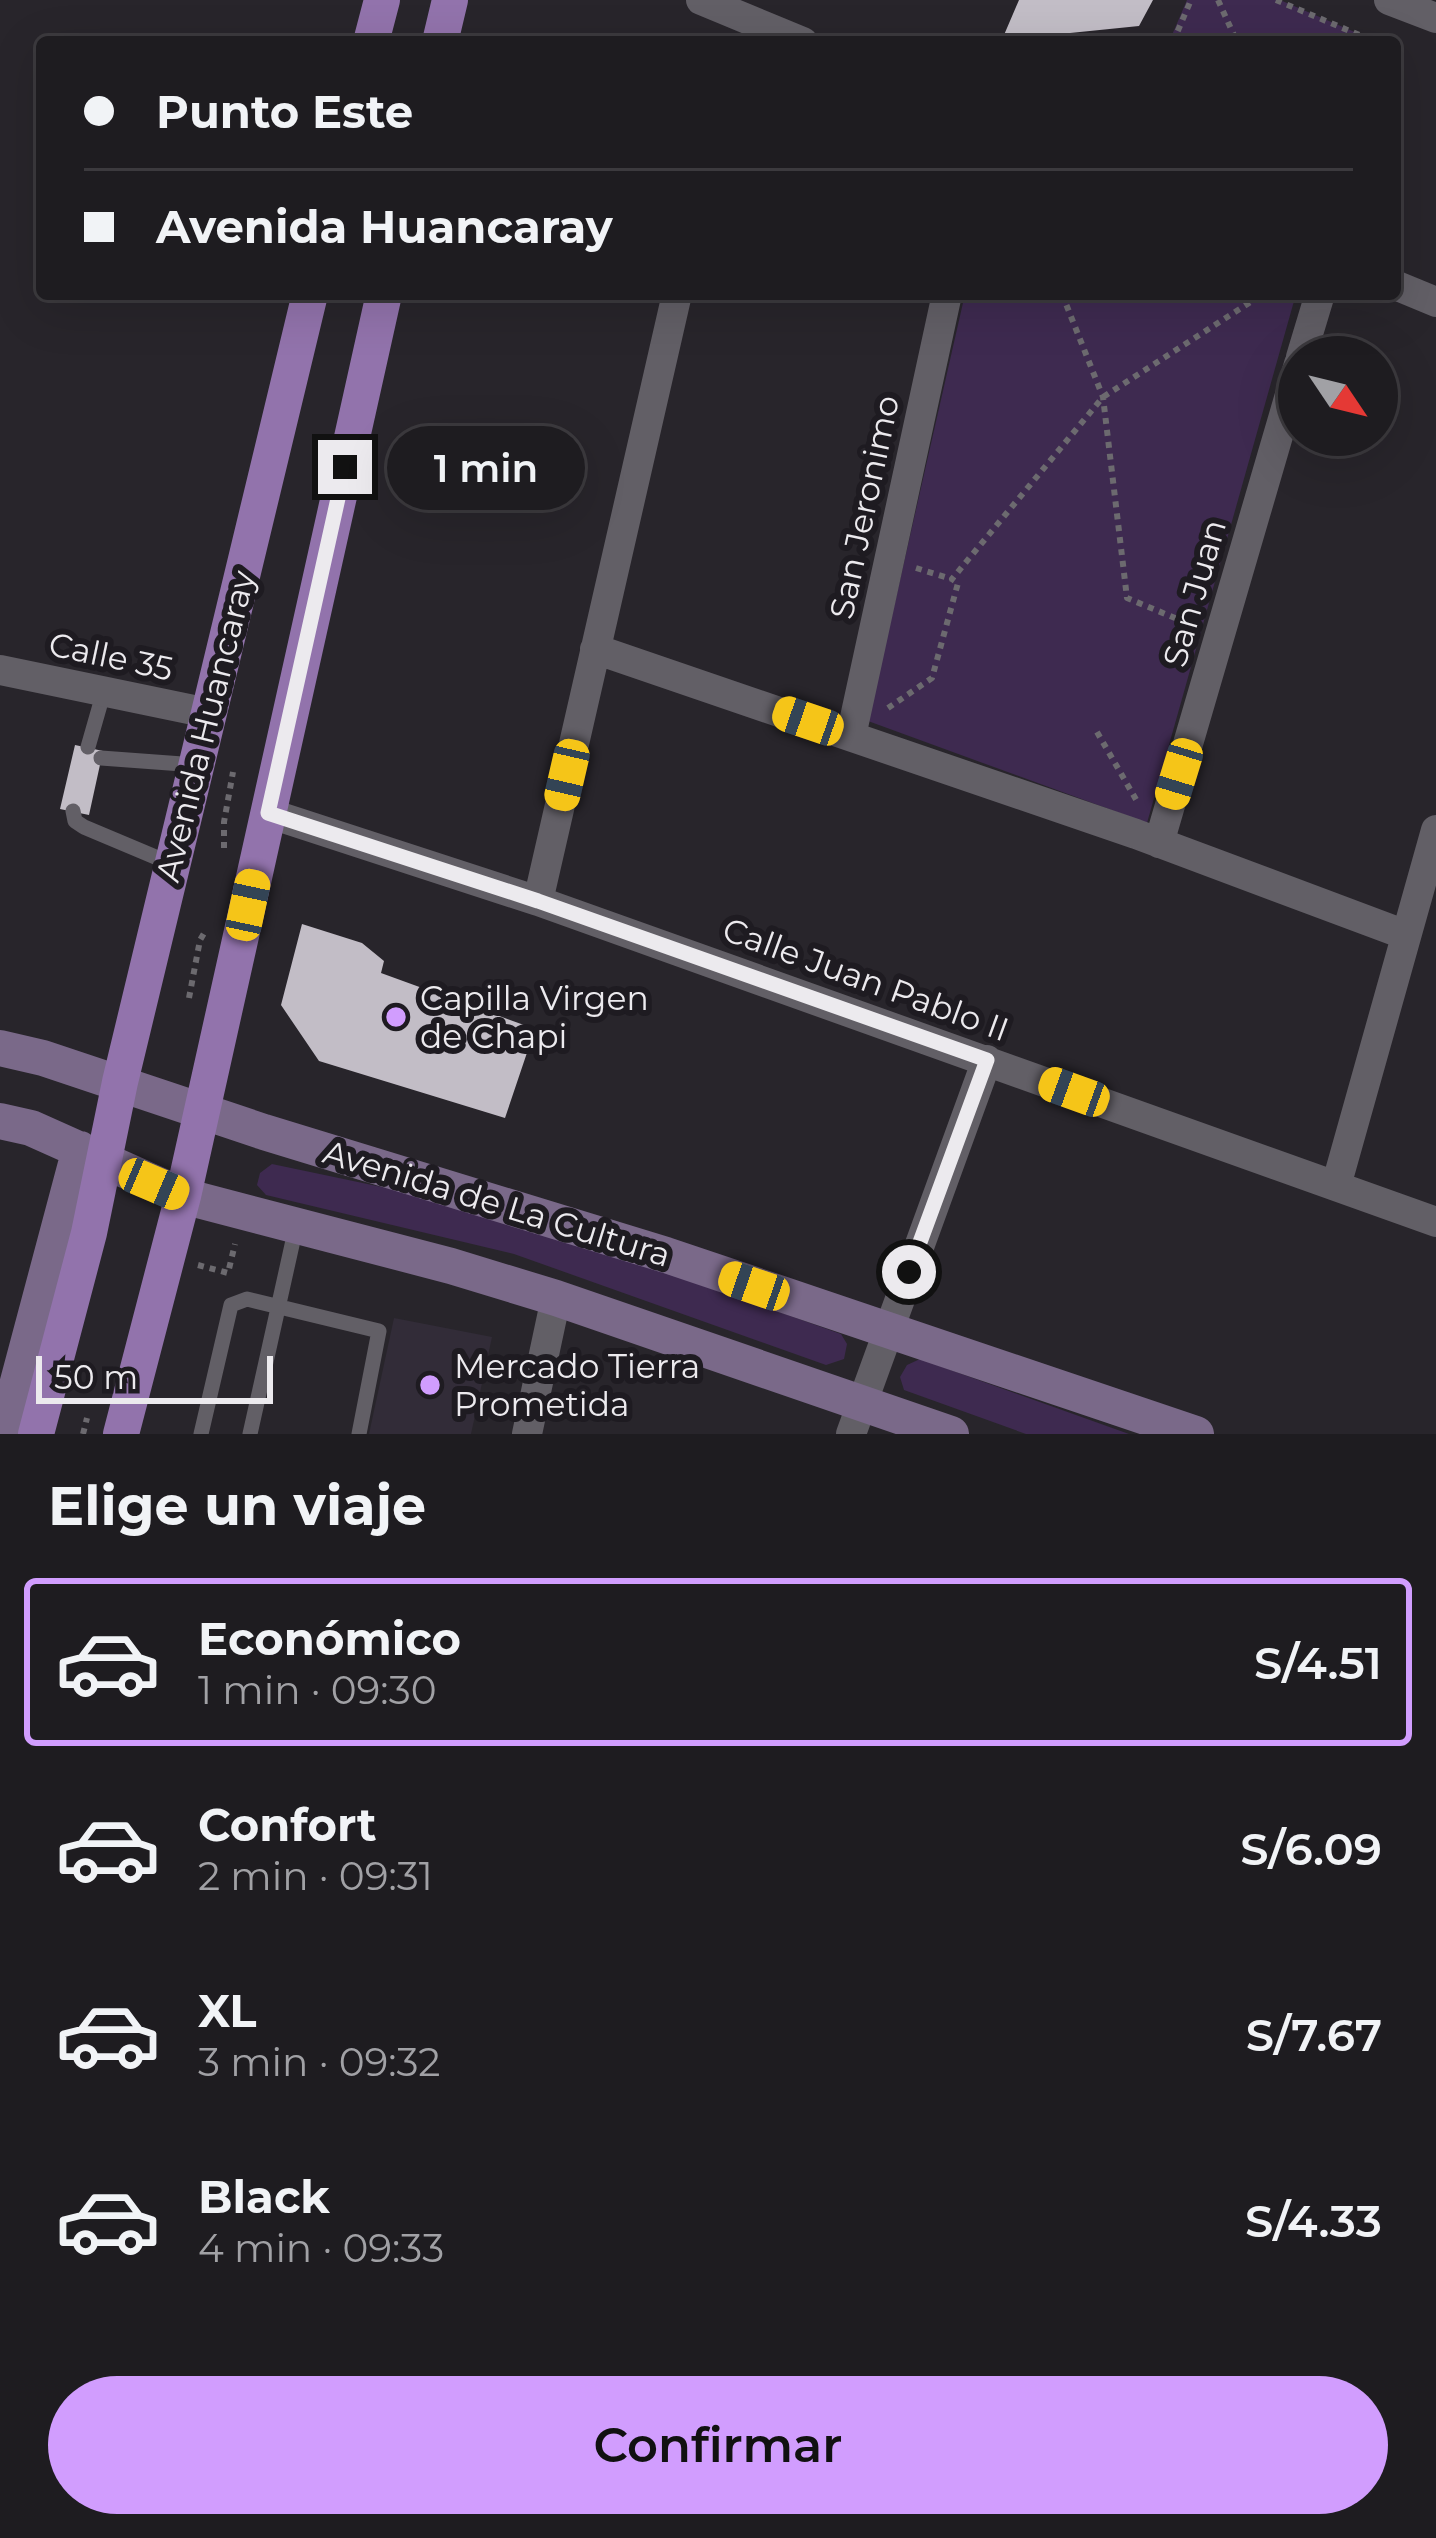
<!DOCTYPE html>
<html lang="es">
<meta charset="utf-8">
<style>
:root{--surface:#1e1c20;--page:#262529;--text:#f1f3f6;--muted:#a1a1a5;--line:#3c3a3e;--accent:#d19dfe}
body{margin:0;font-family:Montserrat,sans-serif;background:var(--page);color:var(--text);height:100vh;display:flex;flex-direction:column;font-size:45px;white-space:nowrap}
*{box-sizing:border-box;margin:0}
p{font-size:39px;color:var(--muted)}
.icon{flex:none;width:66px;height:66px;fill:none;stroke:currentColor;stroke-width:2;stroke-linecap:round;stroke-linejoin:round}
.map{position:relative;height:1434px;overflow:hidden}
.side{display:flex;flex-direction:column;background:var(--surface);flex:1}
.side>*{flex:none}
.banner{position:absolute;left:36px;top:36px;width:1365px;height:264px;border-radius:12px;box-shadow:0 12px 48px #0002,0 0 0 3px var(--line);display:grid;align-content:center;height:264px;padding:0 48px;background:var(--surface)}
.needle{width:78px;rotate:125deg}
.buttons{position:absolute;left:1278px;top:336px;display:grid;gap:24px}
.buttons a{display:grid;place-items:center;width:120px;height:120px;border-radius:50%;background:var(--surface);box-shadow:0 12px 48px #0002,0 0 0 3px var(--line);font-size:60px}
.scale{position:absolute;left:36px;bottom:30px;width:237px;box-sizing:border-box;padding-left:12px;border:6px solid #eceaee;border-top:0;font-size:33px;line-height:42px;white-space:nowrap;color:#eceaee;-webkit-text-stroke:9px #1e1b21;paint-order:stroke}
.end{position:absolute;width:54px;height:54px;margin:-27px;border:15px solid #eceaee;background:#111;box-shadow:0 0 0 6px #111}
.from{border-radius:50%}
.bubble{position:absolute;height:84px;border-radius:42px;background:var(--surface);box-shadow:0 12px 48px #0002,0 0 0 3px var(--line);font-size:39px;font-weight:600;line-height:84px;text-align:center}
.car{position:absolute;width:36px;height:72px;margin:-36px -18px;border-radius:15px;box-shadow:0 0 9px 3px #0007;background:linear-gradient(#f5c518 24%,#345 0 40%,#f5c518 0 76%,#345 0 86%,#f5c518 0)}
.banner b{display:flex;align-items:center;gap:42px;height:114px;font-size:45px}
.banner b+b{border-top:3px solid var(--line)}
.banner i{width:30px;height:30px;background:var(--text)}
ul{padding:0;list-style:none}
li{display:flex;align-items:center;gap:36px;height:168px;margin:0 24px 18px;padding:0 24px;border:6px solid transparent;border-radius:12px}
li div{flex:1}
li b{display:block;font-size:45px}
li em{font-style:normal;font-weight:600}
li.current{border-color:var(--accent)}
li>.icon{width:108px;height:108px;stroke-width:1.5}
h2{padding:0 48px;font-size:54px;line-height:144px}
.action{display:flex;gap:24px;margin-top:auto;padding:24px 48px}
.action a{flex:1;height:138px;border-radius:72px;background:var(--accent);color:#111;font-size:48px;font-weight:600;line-height:138px;text-align:center}
.map>svg:first-child{display:block}
.built{fill:#322c38}
.green{fill:#3e2a50}
.building{fill:#c2bdc6}
.lines{fill:none;stroke-linecap:round;stroke-linejoin:round}
.path{stroke:#6c6a6f;stroke-width:6;stroke-dasharray:6 6;stroke-linecap:butt}
.lane{stroke:#625f66;stroke-width:15}
.street{stroke:#625f66;stroke-width:30}
.secondary{stroke:#7a6989;stroke-width:36}
.primary{stroke:#9273ac;stroke-width:36}
.route{stroke:#eceaee;stroke-width:15}
.poi-dot{fill:#d19dfe;stroke:#1e1b21;stroke-width:4.5}
.labels{text-anchor:middle;stroke-width:12;stroke-linejoin:round;paint-order:stroke}
.street-label{font-size:33px;fill:#eceaee;stroke:#1e1b21}
.poi-label{font-size:33px;fill:#eceaee;stroke:#1e1b21;text-anchor:start}
</style>
<div class="map">
<svg width="1436" height="1434" viewBox="0 0 1436 1434">
<rect width="100%" height="100%" fill="#28252b"/>
<!-- built -->
<path class="built" d="M394,1318l98,19 -21,97h-102z"/>
<!-- green -->
<path class="green" d="M1187,0h93l98,42h-209z
M965,294h331l-149,529 -279,-102z
M272,1164l229,48 340,122 6,10 -3,15 -18,6 -312,-111 -248,-59 -9,-10 3,-12z
M920,1359l209,75h-103l-122,-44 -4,-13 7,-12z"/>
<!-- building -->
<path class="building" d="M1019,0h134l-14,26 -69,7 -5,9h-64z
M75,745l28,6 -14,64 -29,-6z
M302,924l60,19 22,18 -3,12 154,56 -30,89 -186,-57 -38,-56z"/>
<g class="lines">
<!-- path -->
<path class="path" d="M1218,0l19,42
M1276,0l100,42
M1173,42l18,-42
M1062,294l41,103 24,201 67,28
M916,568l36,11
M888,708l44,-30 26,-95 -6,-4 151,-182 160,-103
M1097,732l41,71
M224,848v-26l9,-50
M189,998l11,-58 6,-10
M198,1265l30,8 7,-29
M83,1434l4,-16"/>
<!-- lane -->
<path class="lane" d="M88,747l16,-56
M101,758l95,7
M73,811l2,10 9,6 88,37
M201,1434l30,-129 16,-6 132,32 -20,103
M250,1434l46,-207"/>
<!-- street -->
<path class="street" d="M701,0l102,42
M1389,0l47,18
M1395,285l41,17
M1301,357l19,-63
M595,649l541,185 270,101
M0,670l208,43
M851,736l96,-442
M268,813l270,88 898,321
M1159,843l140,-479
M538,901l139,-607
M1336,1186l100,-356
M527,1434l29,-136
M851,1434l136,-374"/>
<!-- secondary -->
<path class="secondary" d="M0,1048l43,10 221,74 402,123 530,179
M0,1121l31,7 152,68 268,70 105,32 395,136
M4,1434l76,-285"/>
<!-- primary -->
<path class="primary" d="M371,42l11,-42
M440,42l10,-42
M36,1434l53,-201 31,-151 190,-788
M121,1434l62,-238 201,-902"/>
</g>
<g class="lines">
<!-- route -->
<path class="route" d="M345,467l-77,346 270,88 449,159 -78,212"/>
</g>
<!-- markers -->
<g class="poi-dot">
<circle cx="396" cy="1017" r="12"/>
<circle cx="430" cy="1385" r="12"/>
</g>
<g class="labels">
<!-- street labels -->
<g class="street-label">
<text transform="translate(864 507) rotate(-78)" y="12">San Jeronimo</text>
<text transform="translate(1194 593) rotate(-74)" y="12">San Juan</text>
<text transform="translate(111 656) rotate(12)" y="12">Calle 35</text>
<text transform="translate(205 726) rotate(-76)" y="12">Avenida Huancaray</text>
<text transform="translate(866 979) rotate(20)" y="12">Calle Juan Pablo II</text>
<text transform="translate(497 1203) rotate(17)" y="12">Avenida de La Cultura</text>
</g>
<!-- poi labels -->
<g class="poi-label">
<text x="420" y="1010">Capilla Virgen<tspan x="420" dy="38">de Chapi</tspan></text>
<text x="454" y="1378">Mercado Tierra<tspan x="454" dy="38">Prometida</tspan></text>
</g>
</g>
</svg>
<div class="buttons">
<a><svg class="needle" viewBox="-14 -14 28 28"><path d="M0-13l5 13h-10z" fill="#e53935"/><path d="M0 13l5-13h-10z" fill="#a1a1a5"/></svg></a>
</div>
<div class="scale">50 m</div>
<i class="end from" style="left:909px;top:1272px"></i>
<i class="end" style="left:345px;top:467px"></i>
<div class="bubble" style="left:387px;top:426px;width:198px">1 min</div>
<i class="car" style="left:808px;top:721px;rotate:289deg"></i>
<i class="car" style="left:1179px;top:774px;rotate:197deg"></i>
<i class="car" style="left:567px;top:775px;rotate:193deg"></i>
<i class="car" style="left:248px;top:905px;rotate:12deg"></i>
<i class="car" style="left:1074px;top:1092px;rotate:290deg"></i>
<i class="car" style="left:154px;top:1184px;rotate:113deg"></i>
<i class="car" style="left:754px;top:1286px;rotate:289deg"></i>
<div class="banner">
<b><i class="from"></i>Punto Este</b>
<b><i></i>Avenida Huancaray</b>
</div>
</div>
<section class="side">
<h2>Elige un viaje</h2>
<ul>
<li class="current"><svg class="icon" aria-label="car" viewBox="0 0 24 24"><path d="M5 17H2v-5l4-1 3-4h7l3 4 3 1v5h-3M9 17h6M6 11h13"/><circle cx="7" cy="17" r="2"/><circle cx="17" cy="17" r="2"/></svg><div><b>Económico</b><p>1 min · 09:30</p></div><em>S/4.51</em></li>
<li><svg class="icon" aria-label="car" viewBox="0 0 24 24"><path d="M5 17H2v-5l4-1 3-4h7l3 4 3 1v5h-3M9 17h6M6 11h13"/><circle cx="7" cy="17" r="2"/><circle cx="17" cy="17" r="2"/></svg><div><b>Confort</b><p>2 min · 09:31</p></div><em>S/6.09</em></li>
<li><svg class="icon" aria-label="car" viewBox="0 0 24 24"><path d="M5 17H2v-5l4-1 3-4h7l3 4 3 1v5h-3M9 17h6M6 11h13"/><circle cx="7" cy="17" r="2"/><circle cx="17" cy="17" r="2"/></svg><div><b>XL</b><p>3 min · 09:32</p></div><em>S/7.67</em></li>
<li><svg class="icon" aria-label="car" viewBox="0 0 24 24"><path d="M5 17H2v-5l4-1 3-4h7l3 4 3 1v5h-3M9 17h6M6 11h13"/><circle cx="7" cy="17" r="2"/><circle cx="17" cy="17" r="2"/></svg><div><b>Black</b><p>4 min · 09:33</p></div><em>S/4.33</em></li>
</ul>
<div class="action"><a>Confirmar</a></div>
</section>
